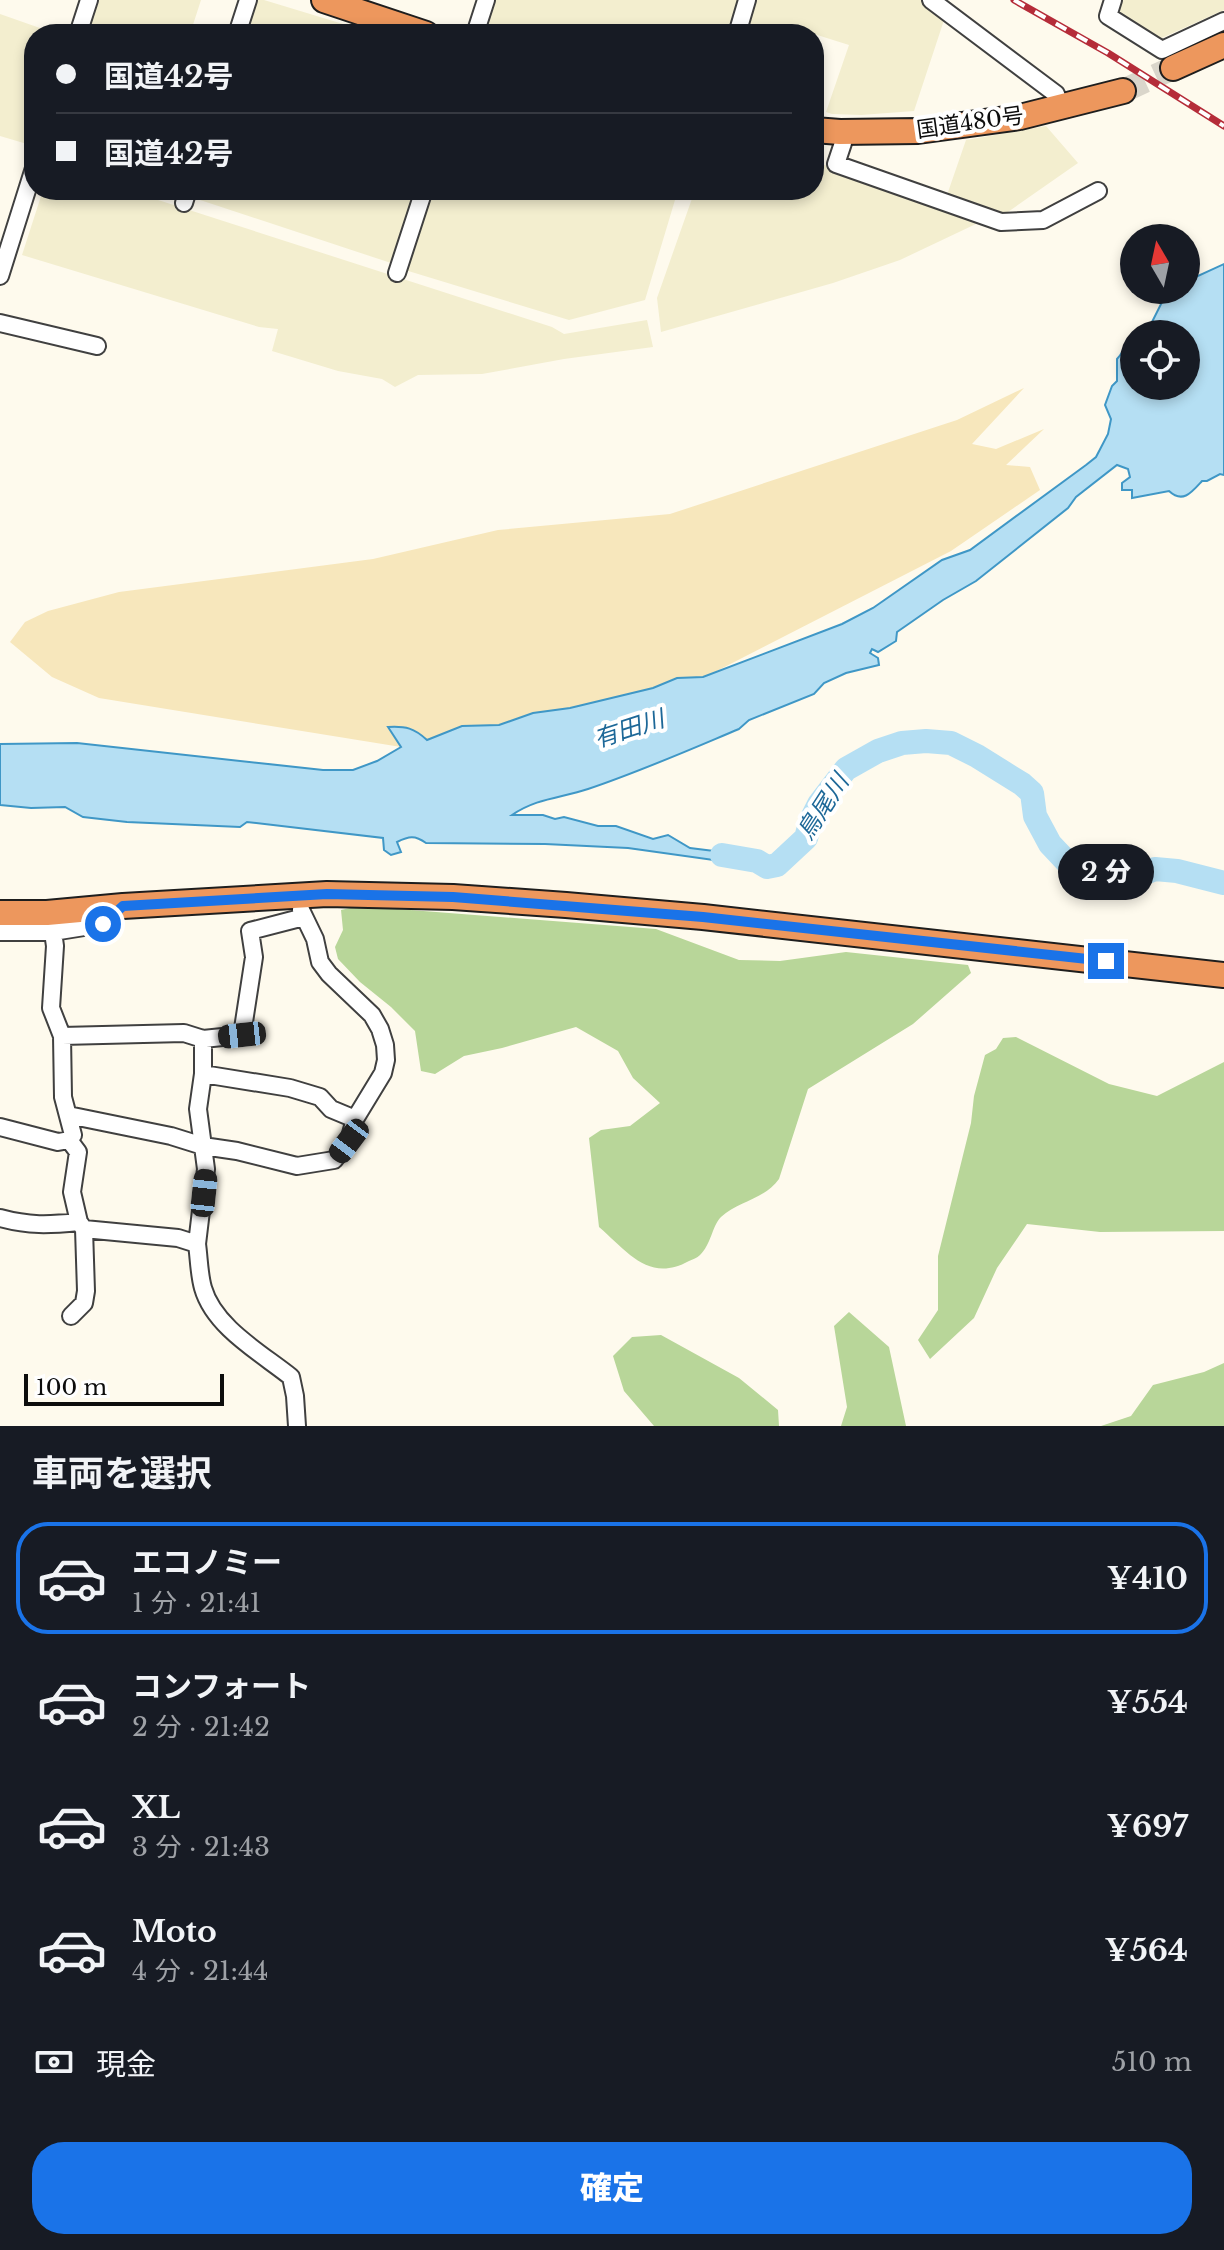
<!DOCTYPE html>
<html lang="ja">
<meta charset="utf-8">
<style>
:root{--surface:#171b24;--page:#242831;--text:#f1f3f6;--muted:#9ea1a6;--line:#363941;--accent:#1a73e8}
body{margin:0;font-family:"Libre Baskerville","Noto Sans JP",serif;background:var(--page);color:var(--text);height:100vh;display:flex;flex-direction:column;font-size:30px;white-space:nowrap}
*{box-sizing:border-box;margin:0}
p{font-size:26px;color:var(--muted)}
.icon{flex:none;width:44px;height:44px;fill:none;stroke:currentColor;stroke-width:2;stroke-linecap:round;stroke-linejoin:round}
.map{position:relative;height:1426px;overflow:hidden}
.details{display:flex;flex-direction:column;background:var(--surface);flex:1}
.details>*{flex:none}
.top-card{position:absolute;left:24px;top:24px;width:800px;height:176px;border-radius:32px;box-shadow:0 4px 12px #0003;display:grid;align-content:center;height:176px;padding:0 32px;background:var(--surface)}
.needle{width:52px;rotate:351deg}
.tools{position:absolute;left:1120px;top:224px;display:grid;gap:16px}
.tools a{display:grid;place-items:center;width:80px;height:80px;border-radius:50%;background:var(--surface);box-shadow:0 4px 12px #0003;font-size:40px}
.scale{position:absolute;left:24px;bottom:20px;width:200px;box-sizing:border-box;padding-left:8px;border:4px solid #0d0d0d;border-top:0;font-size:22px;line-height:28px;white-space:nowrap;color:#0d0d0d;-webkit-text-stroke:6px #fff;paint-order:stroke}
.end{position:absolute;width:36px;height:36px;margin:-18px;border:10px solid #1a73e8;background:#fff;box-shadow:0 0 0 4px #fff}
.from{border-radius:50%}
.bubble{position:absolute;height:56px;border-radius:28px;background:var(--surface);box-shadow:0 4px 12px #0003;font-size:26px;font-weight:800;line-height:56px;text-align:center}
.car{position:absolute;width:24px;height:48px;margin:-24px -12px;border-radius:10px;box-shadow:0 0 6px 2px #0007;background:linear-gradient(#222 24%,#8ab4d8 0 40%,#222 0 76%,#8ab4d8 0 86%,#222 0)}
.top-card b{display:flex;align-items:center;gap:28px;height:76px;font-size:30px}
.top-card b+b{border-top:2px solid var(--line)}
.top-card i{width:20px;height:20px;background:var(--text)}
ul{padding:0;list-style:none}
li{display:flex;align-items:center;gap:24px;height:112px;margin:0 16px 12px;padding:0 16px;border:4px solid transparent;border-radius:32px}
li div{flex:1}
li b{display:block;font-size:30px}
li em{font-style:normal;font-weight:800}
li.selected{border-color:var(--accent)}
li>.icon{width:72px;height:72px;stroke-width:1.5}
h2{padding:0 32px;font-size:36px;line-height:96px}
.pay{display:flex;align-items:center;gap:20px;height:88px;padding:0 32px;font-size:30px}
.pay p{margin-inline-start:auto}
.cta{display:flex;gap:16px;margin-top:auto;padding:16px 32px}
.cta a{flex:1;height:92px;border-radius:32px;background:var(--accent);color:#fff;font-size:32px;font-weight:800;line-height:92px;text-align:center}
.map>svg:first-child{display:block}
.farmland{fill:#f3eecf}
.forest{fill:#b8d699}
.sand{fill:#f7e7bc}
.water{fill:#b5dff3;stroke:#3f97c6;stroke-width:2}
.lines{fill:none;stroke-linecap:round;stroke-linejoin:round}
.river{stroke:#b5dff3;stroke-width:24}
.highway-tunnel{stroke:#dad6cb;stroke-width:24;stroke-dasharray:24 12;stroke-linecap:butt}
.minor-casing{stroke:#404040;stroke-width:20}
.highway-casing{stroke:#1e1e1e;stroke-width:28}
.minor{stroke:#fff;stroke-width:16}
.highway{stroke:#ed975d;stroke-width:24}
.rail-casing{stroke:#b52c39;stroke-width:7}
.rail{stroke:#fff;stroke-width:4;stroke-dasharray:12;stroke-linecap:butt}
.route{stroke:#1a73e8;stroke-width:10}
.labels{text-anchor:middle;stroke-width:8;stroke-linejoin:round;paint-order:stroke}
.street-label{font-size:22px;fill:#0d0d0d;stroke:#fff}
.water-label{font-size:24px;font-style:italic;fill:#1d6898;stroke:#fff}
</style>
<div class="map">
<svg width="1224" height="1426" viewBox="0 0 1224 1426">
<rect width="100%" height="100%" fill="#fefaed"/>
<!-- farmland -->
<path class="farmland" d="M95,0h106l-11,34h-77v-2l-25,-8z
M251,0h13l112,34h-136z
M494,0h247l-11,34h-246z
M752,0h177l18,11 -33,100 -53,4 -29,-1 -6,-2 23,-67 -35,-11h-73z
M1116,0h108v10l-69,31 -43,-28z
M0,14l57,20h-23v88l-7,22 -27,-8z
M1046,126l32,37 -73,51 -58,-19 19,-55z
M814,161l164,62 -78,37 -67,23 -172,49 -4,-34 38,-108h119z
M43,190h84l425,137 12,7 83,-14 6,27 -89,12 -82,15 -64,1 -23,12 -13,-8 -44,-8 -66,-20 6,-22 -19,-2 -237,-72z
M189,190h229l-24,74 -206,-68z
M433,190h245l-33,110 -76,20 -164,-50z"/>
<!-- forest -->
<path class="forest" d="M359,906l297,23 83,31 41,1 66,-9 122,13 3,8 -58,51 -105,65 -29,90c-14,20 -40,22 -58,38 -9,9 -10,28 -21,38 -3,3 -7,4 -11,6 -40,22 -61,-9 -90,-34l-10,-89 12,-8 29,-4 30,-23 -27,-25 -15,-27 -42,-24 -74,21 -38,8 -29,18 -14,-3 -6,-40 -24,-24 -31,-25 -22,-23 -3,-12 8,-17 -2,-20z
M1016,1037l93,47 48,12 67,-34v169l-124,1 -73,-8 -30,44 -23,50 -44,41 -12,-19 20,-30v-54l33,-133 3,-27 11,-41 11,-6 7,-11z
M849,1312l40,35 17,79h-65l6,-19 -13,-81z
M661,1335l78,43 39,32 1,16h-125l-30,-35 -11,-35 19,-19z
M1224,1363v63h-123l30,-10 22,-31 51,-13z"/>
<!-- sand -->
<path class="sand" d="M1024,388l-52,56 24,5 48,-20 -38,36 24,2 10,23 -89,61 -328,168 -220,51 -2,-23 -302,-49 -47,-21 -42,-35 15,-20 23,-11 71,-19 254,-33 125,-29 172,-16 287,-94z"/>
<!-- water -->
<path class="water" d="M1224,264v211l-4,-1 -13,7h-5c-10,11 -19,23 -33,10l-37,7v-8h-10v-7l8,-6 -2,-8 -11,-4 -41,32 -8,11 -92,73 -33,19 -46,32 -1,9 -18,11 -6,-3 -2,4 8,5 1,7 -33,8 -22,10 -10,11 -65,26 -10,9c-50,21 -100,43 -151,60 -27,9 -51,9 -76,26h31l12,4 9,-2 34,9h18l37,13 15,-4 22,13 24,3 19,-3 21,11 -12,5 -114,-16 -83,-4 -119,-1c-11,-8 -17,-7 -29,-1l4,10 -10,3 -7,-5 -1,-12 -136,-16 -7,5 -113,-5 -44,-5 -18,-10 -34,1 -31,-3v-61l77,-1 246,27h30l24,-9 24,-14 -13,-20c18,-1 26,1 39,13l35,-14 37,-1 34,-12 37,-5 83,-20 24,-10 26,-1 139,-53 31,-16 69,-48 28,-10 116,-85 10,-8 12,-23 3,-15 -6,-14 7,-19 5,-5v-22c7,-7 8,-16 17,-20v47h52v-52h-44l6,-4 14,-28 13,-12h11l1,-9z"/>
<g class="lines">
<!-- river -->
<path class="river" d="M722,855l35,6 10,6 10,-2 29,-27 5,-18 8,-16 27,-35 32,-18 24,-8 24,-2 25,2 26,13 45,28 10,9 3,23 15,28 16,17 25,16 20,4 18,-2 26,-10 22,2 47,12"/>
<!-- highway-tunnel -->
<path class="highway-tunnel" d="M1123,91l50,-23"/>
<defs>
<path id="minor" d="M931,0l125,94 5,12
M1113,0l-5,16 54,34 62,-29
M78,34l11,-34
M237,34l11,-34
M475,34l11,-34
M737,34l10,-34
M840,132l3,11 -7,21 165,58 42,-2 55,-29
M184,203l4,-13
M397,273l27,-83
M0,276l34,-108
M0,323l97,23
M0,932h53l50,-8 20,-18
M53,932l2,14 -4,62 11,28 122,-3 19,6 39,-4 12,-78 -4,-26 54,-14
M203,1074l87,14 30,9 11,12 24,10 28,-46 3,-13 -1,-15 -5,-16 -8,-14 -43,-41 -9,-12 -5,-23 -14,-29
M68,1115l103,21 32,10 34,5 60,15 37,-6 15,-19 6,-22
M0,1127l58,15 11,-2
M0,1218c29,8 49,7 79,4l-7,-30 6,-40 -9,-12 4,-5 -10,-38 -1,-61
M79,1222l5,7 94,9 19,6c2,14 2,30 6,44 11,39 58,65 88,89l4,19 2,30
M197,1244l9,-75 -8,-60 5,-35v-35
M71,1316l13,-13 2,-12 -2,-62"/>
<path id="highway" d="M324,0l102,34
M1173,68l51,-23
M814,130l26,2 78,-1 102,-14 103,-26
M0,913h47l76,-7 204,-12 126,3 113,8 137,12 521,58"/>
</defs>
<!-- minor casing -->
<use href="#minor" class="minor-casing"/>
<!-- highway casing -->
<use href="#highway" class="highway-casing"/>
<!-- minor -->
<use href="#minor" class="minor"/>
<!-- highway -->
<use href="#highway" class="highway"/>
<defs>
<path id="rail" d="M1014,0l94,53 116,73"/>
</defs>
<!-- rail casing -->
<use href="#rail" class="rail-casing"/>
<!-- rail -->
<use href="#rail" class="rail"/>
</g>
<g class="lines">
<!-- route -->
<path class="route" d="M103,924l20,-18 204,-12 126,3 250,20 403,44"/>
</g>
<g class="labels">
<!-- street labels -->
<g class="street-label">
<text transform="translate(970 122) rotate(-8)" y="8">国道480号</text>
</g>
<!-- water labels -->
<g class="water-label">
<text transform="translate(629 729) rotate(-18)" y="8">有田川</text>
<text transform="translate(823 807) rotate(-57)" y="8">鳥尾川</text>
</g>
</g>
</svg>
<div class="tools">
<a><svg class="needle" viewBox="-14 -14 28 28"><path d="M0-13l5 13h-10z" fill="#e53935"/><path d="M0 13l5-13h-10z" fill="#9ea1a6"/></svg></a>
<a><svg class="icon" aria-label="locate" viewBox="0 0 24 24"><circle cx="12" cy="12" r="6"/><path d="M12 2v4M12 18v4M2 12h4M18 12h4"/></svg></a>
</div>
<div class="scale">100 m</div>
<i class="end from" style="left:103px;top:924px"></i>
<i class="end" style="left:1106px;top:961px"></i>
<div class="bubble" style="left:1058px;top:844px;width:96px">2 分</div>
<i class="car" style="left:242px;top:1035px;rotate:264deg"></i>
<i class="car" style="left:349px;top:1141px;rotate:217deg"></i>
<i class="car" style="left:204px;top:1193px;rotate:6deg"></i>
<div class="top-card">
<b><i class="from"></i>国道42号</b>
<b><i></i>国道42号</b>
</div>
</div>
<section class="details">
<h2>車両を選択</h2>
<ul>
<li class="selected"><svg class="icon" aria-label="car" viewBox="0 0 24 24"><path d="M5 17H2v-5l4-1 3-4h7l3 4 3 1v5h-3M9 17h6M6 11h13"/><circle cx="7" cy="17" r="2"/><circle cx="17" cy="17" r="2"/></svg><div><b>エコノミー</b><p>1 分 · 21:41</p></div><em>¥410</em></li>
<li><svg class="icon" aria-label="car" viewBox="0 0 24 24"><path d="M5 17H2v-5l4-1 3-4h7l3 4 3 1v5h-3M9 17h6M6 11h13"/><circle cx="7" cy="17" r="2"/><circle cx="17" cy="17" r="2"/></svg><div><b>コンフォート</b><p>2 分 · 21:42</p></div><em>¥554</em></li>
<li><svg class="icon" aria-label="car" viewBox="0 0 24 24"><path d="M5 17H2v-5l4-1 3-4h7l3 4 3 1v5h-3M9 17h6M6 11h13"/><circle cx="7" cy="17" r="2"/><circle cx="17" cy="17" r="2"/></svg><div><b>XL</b><p>3 分 · 21:43</p></div><em>¥697</em></li>
<li><svg class="icon" aria-label="car" viewBox="0 0 24 24"><path d="M5 17H2v-5l4-1 3-4h7l3 4 3 1v5h-3M9 17h6M6 11h13"/><circle cx="7" cy="17" r="2"/><circle cx="17" cy="17" r="2"/></svg><div><b>Moto</b><p>4 分 · 21:44</p></div><em>¥564</em></li>
</ul>
<div class="pay"><svg class="icon" aria-label="cash" viewBox="0 0 24 24"><path d="M3 7h18v10H3z"/><circle cx="12" cy="12" r="2"/></svg>現金<p>510 m</p></div>
<div class="cta"><a>確定</a></div>
</section>
